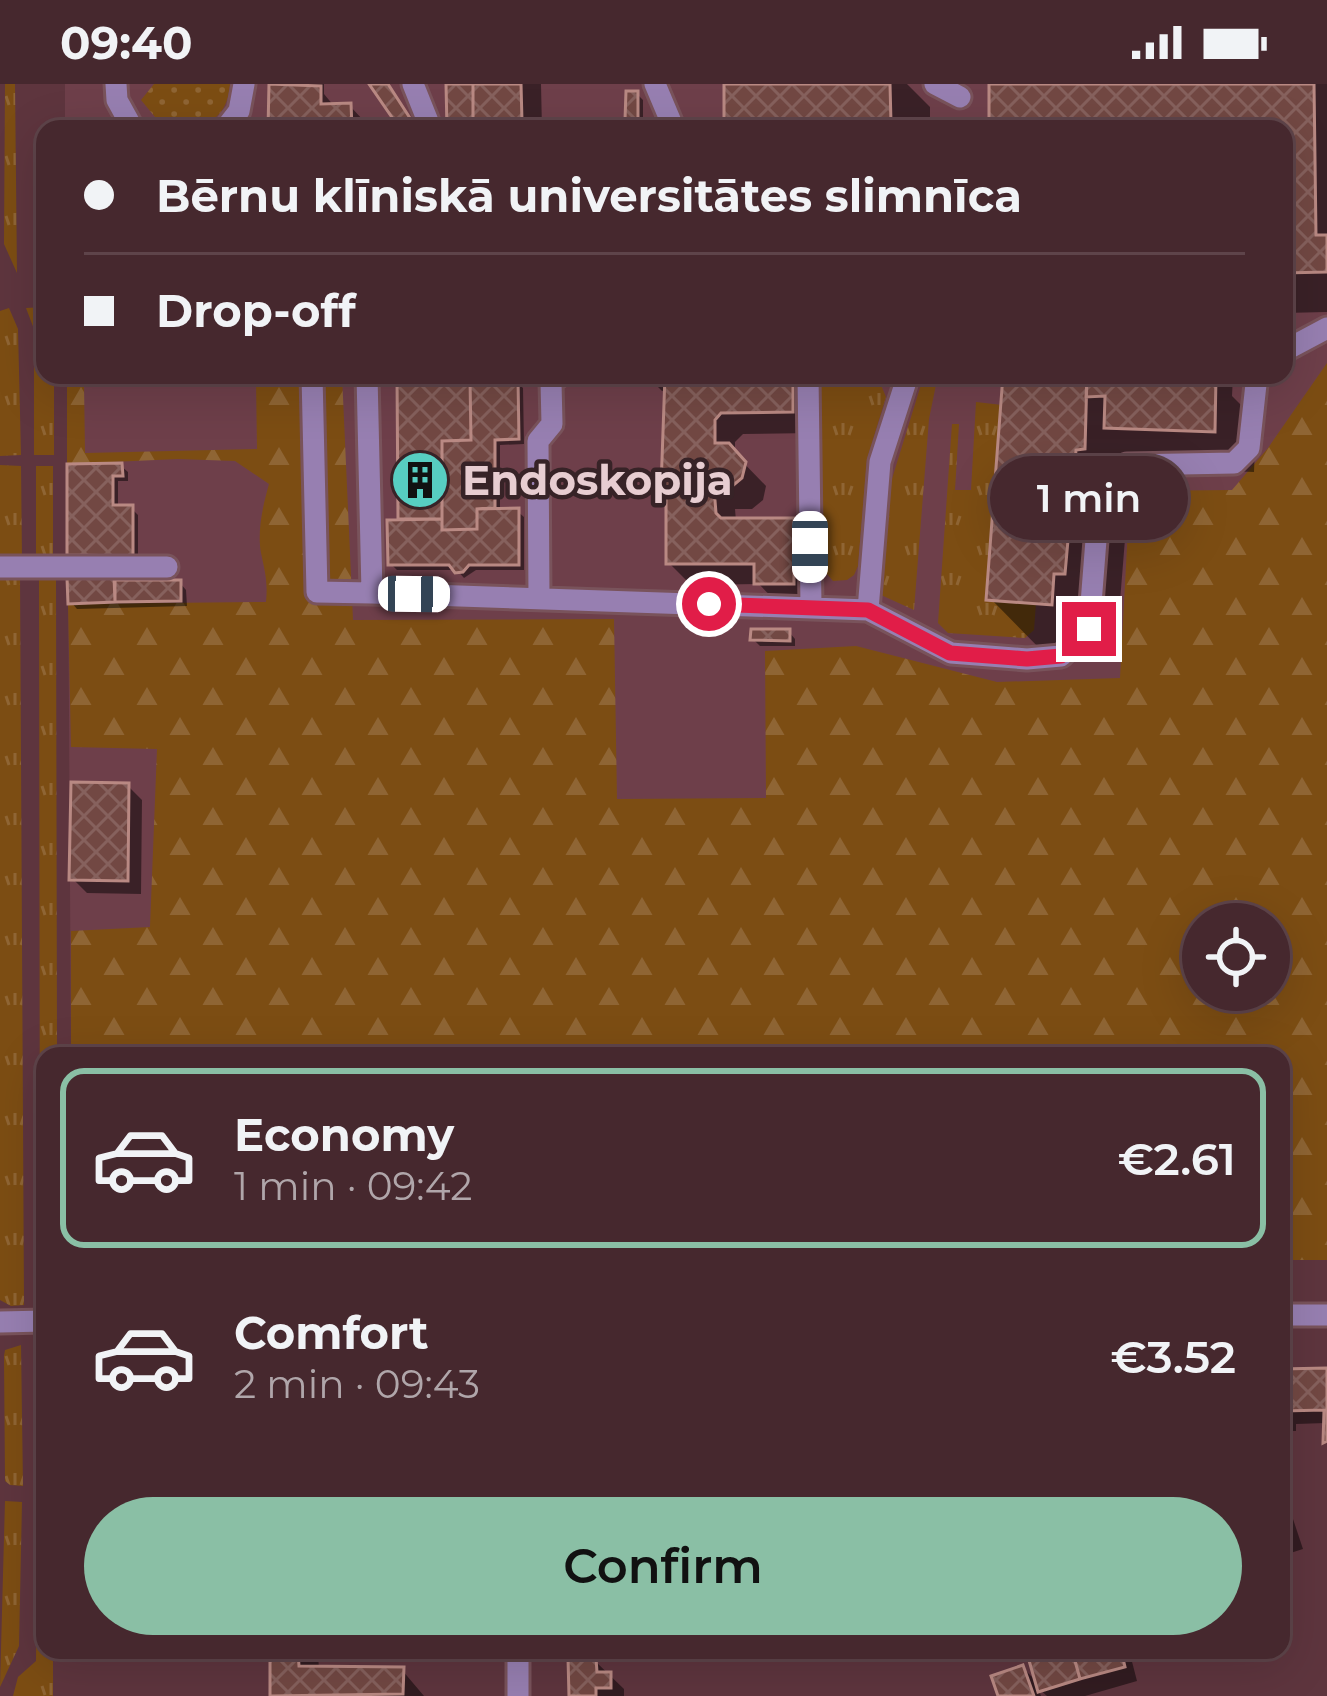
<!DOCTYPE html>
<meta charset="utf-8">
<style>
:root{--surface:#46282e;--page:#50343a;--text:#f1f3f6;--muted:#b0a6aa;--line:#5e444a;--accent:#8abfa5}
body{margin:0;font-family:Montserrat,sans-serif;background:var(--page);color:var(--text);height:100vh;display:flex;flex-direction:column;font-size:45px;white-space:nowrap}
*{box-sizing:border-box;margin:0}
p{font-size:39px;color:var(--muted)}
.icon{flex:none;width:66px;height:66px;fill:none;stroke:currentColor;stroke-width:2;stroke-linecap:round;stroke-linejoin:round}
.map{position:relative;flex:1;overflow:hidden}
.details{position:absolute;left:36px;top:963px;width:1254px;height:612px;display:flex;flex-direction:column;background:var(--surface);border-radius:24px;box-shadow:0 12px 48px #0002,0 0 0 3px var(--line)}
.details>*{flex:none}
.guide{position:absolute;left:36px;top:36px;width:1257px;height:264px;border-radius:24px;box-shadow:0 12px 48px #0002,0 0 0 3px var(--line);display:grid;align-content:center;height:264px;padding:0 48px;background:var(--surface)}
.buttons{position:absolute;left:1182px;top:819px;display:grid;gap:24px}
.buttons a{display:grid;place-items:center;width:108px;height:108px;border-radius:50%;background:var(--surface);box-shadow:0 12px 48px #0002,0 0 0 3px var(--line);font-size:60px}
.end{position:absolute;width:54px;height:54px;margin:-27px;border:15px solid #e11d48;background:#fff;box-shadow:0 0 0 6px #fff}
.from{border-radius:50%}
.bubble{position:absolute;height:84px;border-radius:42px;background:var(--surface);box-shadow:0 12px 48px #0002,0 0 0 3px var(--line);font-size:39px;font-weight:600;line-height:84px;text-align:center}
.car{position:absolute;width:36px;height:72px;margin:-36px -18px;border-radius:15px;box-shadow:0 0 9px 3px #0007;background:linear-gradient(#fff 24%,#345 0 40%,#fff 0 76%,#345 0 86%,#fff 0)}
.guide b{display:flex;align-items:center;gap:42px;height:114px;font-size:45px}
.guide b+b{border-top:3px solid var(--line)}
.guide i{width:30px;height:30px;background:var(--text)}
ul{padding:21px 0 0;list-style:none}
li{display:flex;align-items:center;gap:36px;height:180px;margin:0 24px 18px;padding:0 24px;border:6px solid transparent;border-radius:24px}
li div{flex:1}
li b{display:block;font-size:45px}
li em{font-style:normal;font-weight:600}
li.active{border-color:var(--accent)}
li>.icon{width:108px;height:108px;stroke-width:1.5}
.action{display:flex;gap:24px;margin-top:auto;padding:24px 48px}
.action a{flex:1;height:138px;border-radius:72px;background:var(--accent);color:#111;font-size:48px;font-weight:600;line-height:138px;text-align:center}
.status{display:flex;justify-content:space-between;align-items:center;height:84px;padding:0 60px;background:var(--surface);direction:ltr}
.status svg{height:33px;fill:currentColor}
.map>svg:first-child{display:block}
.built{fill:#6e3f4a;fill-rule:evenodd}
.grass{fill:url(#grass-tufts)}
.forest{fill:url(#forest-firs);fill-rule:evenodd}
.park{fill:url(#park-dots)}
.shadow{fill:#0007}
.building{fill:url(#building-cross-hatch);stroke:#b98983;stroke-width:3}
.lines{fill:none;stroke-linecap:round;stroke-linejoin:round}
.minor-casing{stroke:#79535b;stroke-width:27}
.minor{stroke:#977fb1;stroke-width:21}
.route{stroke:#e11d48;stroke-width:15}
.labels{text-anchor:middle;stroke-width:9;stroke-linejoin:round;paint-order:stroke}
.poi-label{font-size:42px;font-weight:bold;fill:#e7cdd1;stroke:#372327;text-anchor:start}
</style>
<div class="status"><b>09:40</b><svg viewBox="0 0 49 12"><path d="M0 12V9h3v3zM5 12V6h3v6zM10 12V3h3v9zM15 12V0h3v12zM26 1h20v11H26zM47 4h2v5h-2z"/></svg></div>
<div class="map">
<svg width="1327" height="1612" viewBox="0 0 1327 1612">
<defs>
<pattern id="grass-tufts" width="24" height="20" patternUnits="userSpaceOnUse" patternTransform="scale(3)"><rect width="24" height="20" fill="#7c4d13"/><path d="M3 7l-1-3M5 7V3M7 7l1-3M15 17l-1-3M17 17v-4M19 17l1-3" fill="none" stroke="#8f6534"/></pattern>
<pattern id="forest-firs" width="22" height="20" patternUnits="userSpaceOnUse" patternTransform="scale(3)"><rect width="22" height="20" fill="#7c4d13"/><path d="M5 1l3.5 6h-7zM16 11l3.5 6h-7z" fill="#8f6534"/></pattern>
<pattern id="park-dots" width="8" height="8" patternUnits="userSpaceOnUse" patternTransform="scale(3)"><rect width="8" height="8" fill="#7c4d13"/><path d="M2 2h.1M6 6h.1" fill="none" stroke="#8f6534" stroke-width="1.8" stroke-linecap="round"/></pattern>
<pattern id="building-cross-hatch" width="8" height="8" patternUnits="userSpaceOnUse" patternTransform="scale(3)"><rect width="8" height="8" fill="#724843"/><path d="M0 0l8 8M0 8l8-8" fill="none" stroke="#86615d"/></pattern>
</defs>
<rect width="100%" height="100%" fill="#5e353e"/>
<!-- built -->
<path class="built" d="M65,0h1262v1176h-46v-204h-1210l-4,-681h1217v-246h-1219zM1203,840h66v66h-66z"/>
<!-- grass -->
<path class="grass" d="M5,0h10l2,189 -13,-29z
M45,223v68h9v80h-20v-126l-8,-21z
M9,224l9,21 3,126 -21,1v-145z
M818,291h46l17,10 5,12 -19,62 -9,107 -4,9 -7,5 -14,1 -12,-14z
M924,291h14l-9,44 -15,191 -33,-15 6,-100z
M976,318l26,3 34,198 -2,27 -9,8 -77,-5 -10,-10 14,-199h7l-4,66h16z
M0,381l21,1 1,94 -22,1z
M36,382h17v95h-17z
M0,491l20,1 4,729 -13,1 -11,-6z
M39,495h17l1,477h-12v187h-5z
M21,1261l2,141 -13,-1 -5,-4 -1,-125 1,-6z
M5,1417l17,1 -3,144 -19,41z
M38,1420h7v146h8v46h-40l5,-19 18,-16z"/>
<!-- forest -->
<path class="forest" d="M1327,279v897h-46v-204h-1210v-125l79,-4 7,-178 -86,-2 -3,-143 198,-2c2,-20 -1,-30 -5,-49 -4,-22 2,-48 8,-69l-34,-23 -57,-2 -111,5v-89l5,3 270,-3 11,245 261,-1 3,180 149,-1 -1,-147 91,-5 141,36 123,-4 10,-187 102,-1 36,-42zM256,296l1,69 -172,4 -1,-69zM1203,840h66v66h-66z"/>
<!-- park -->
<path class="park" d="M154,0h76c-3,40 -30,45 -65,45l-24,-29z"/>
<!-- shadow -->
<path class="shadow" d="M270,0h54v10l10,12h16l14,15 1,8h-94z
M449,0h92l1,45h-92z
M727,0h180l23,23v19l62,-1v-41h335v228l-43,1v-184h-552l-5,-5z
M637,10l6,6v26h-8l-7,-7z
M400,291h99v7h18l6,6 1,56 -24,1v66h17l7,6v53h-48l-12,8 -7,-8h-60l-6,-6 14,-42 -4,-4z
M646,291h168v58l-71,1 -8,8v12l31,32 -3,14 -11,9h-17l1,12h56l22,22 1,62h-36l-20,-21 -68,1 -22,-22v-71l-5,-5 4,-96h-6z
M1006,291h227l-1,21 24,24 -2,52 -107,-4 -9,-10 -1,44h-9l-10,124h-11l-3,31 -61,-5 -53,-54z
M121,382l7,6v9h-10v27h13l7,7v46l-62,-1 -6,-6v-87z
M70,497l110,2 6,7 1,16 -110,3 -6,-7z
M789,548l6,7v7h-35l-7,-7z
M128,702l14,14 -1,94 -54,-1 -15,-15z
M1327,1287v71l-1,-19 -30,1v7h-15v-59z
M1281,1422l12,13 10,30 -22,7z
M273,1566h40l5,5 1,14 83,1 22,26h-151z
M1029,1566h100l8,31 -52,15h-38l-9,-8 3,8h-40l22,-28 17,17z
M595,1577l29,28v7h-52z"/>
<!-- building -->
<path class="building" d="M269,0l52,2v18l30,-1 1,26h-84z
M369,0h19l29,45h-17z
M446,0h27v45h-26z
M473,0h48l1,37h12l1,8h-62z
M724,0h166l1,39 -167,3z
M989,0h325l2,151h11v37l-43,1v-144h-295z
M626,7h12v30l-13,-1z
M989,38v7h-208v-4z
M397,291l73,4 1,61 -29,1v78h-44z
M441,291l77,4 1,60 -24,1v68l-18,1v20l-35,1v-89l29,-1 -1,-61 -29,1z
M665,291h128v37l-72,1 -6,7v23h14l17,19 -4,16 -12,10h-16l2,25 5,5h73v66h-40v-20h-88v-76h-5z
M1003,291h84l-2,74 -9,1 -11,124h-11l-2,31 -66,-5z
M1106,291l110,1 -1,56 -111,-4 1,-32 -19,1 1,-18z
M122,379l1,13h-10v29h20v51l-66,-1v-91z
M519,424v57h-50l-6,7 -8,1 -6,-8h-61l-1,-45 55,-1v11l35,-1v-20z
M114,493l1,25 -47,2 -1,-26z
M115,496h66v21l-66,1z
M751,545h39v12l-40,-1z
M71,698l58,1 -1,98 -59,-1z
M1327,1284v73l-4,2 1,-33 -42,1 -1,7v-49z
M270,1566h28l1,16 105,1 -1,27 -133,2z
M1026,1566h46l8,29 -42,13z
M1072,1566h49l4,17 -45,12z
M568,1574h28l1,14h14v16h-15v8h-27z
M1023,1581l11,31h-36l-7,-20z"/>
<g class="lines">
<defs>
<path id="minor" d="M116,0l1,16 16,29
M413,0l16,40
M655,0l19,45
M935,0l25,13
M225,45l14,-18 5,-27
M1284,267l43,-23
M312,291l5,217 55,1
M367,291l5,218 496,17 83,43 76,6 34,-3 28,-27 10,-127 11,-30 17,-7 107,-2 15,-15 8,-73
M808,291l3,231
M0,483h167
M539,513l-1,-156 14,-17 -1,-42 9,-7
M868,526l12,-148 28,-87
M1281,1231h46
M0,1238l45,-1
M518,1612v-46"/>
</defs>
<!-- minor casing -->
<use href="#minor" class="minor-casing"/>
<!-- minor -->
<use href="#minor" class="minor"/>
</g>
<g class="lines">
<!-- route -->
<path class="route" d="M709,520l159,6 82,43 77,6 34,-3 28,-27"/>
</g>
<!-- icons -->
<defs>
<symbol id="building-disc" viewBox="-11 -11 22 22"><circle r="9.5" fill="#57cec2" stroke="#372327"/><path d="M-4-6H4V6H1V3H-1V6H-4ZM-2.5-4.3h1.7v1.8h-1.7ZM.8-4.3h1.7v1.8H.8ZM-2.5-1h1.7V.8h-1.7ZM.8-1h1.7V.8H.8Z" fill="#111"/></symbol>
</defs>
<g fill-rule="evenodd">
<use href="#building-disc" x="387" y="363" width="66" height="66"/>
</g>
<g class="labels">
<!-- poi labels -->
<g class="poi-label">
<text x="462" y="411">Endoskopija</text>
</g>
</g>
</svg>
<div class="buttons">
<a><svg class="icon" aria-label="locate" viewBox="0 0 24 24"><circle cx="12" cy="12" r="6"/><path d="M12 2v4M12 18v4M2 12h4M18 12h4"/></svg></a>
</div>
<i class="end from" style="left:709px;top:520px"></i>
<i class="end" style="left:1089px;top:545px"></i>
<div class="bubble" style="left:990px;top:372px;width:198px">1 min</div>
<i class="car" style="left:810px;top:463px;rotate:180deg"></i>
<i class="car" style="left:414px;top:510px;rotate:91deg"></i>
<div class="guide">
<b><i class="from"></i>Bērnu klīniskā universitātes slimnīca</b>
<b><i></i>Drop-off</b>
</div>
<section class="details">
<ul>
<li class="active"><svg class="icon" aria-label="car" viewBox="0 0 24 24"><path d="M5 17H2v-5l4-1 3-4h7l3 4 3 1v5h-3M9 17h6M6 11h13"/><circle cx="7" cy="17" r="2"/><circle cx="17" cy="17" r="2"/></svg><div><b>Economy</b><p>1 min · 09:42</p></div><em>€2.61</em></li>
<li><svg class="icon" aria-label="car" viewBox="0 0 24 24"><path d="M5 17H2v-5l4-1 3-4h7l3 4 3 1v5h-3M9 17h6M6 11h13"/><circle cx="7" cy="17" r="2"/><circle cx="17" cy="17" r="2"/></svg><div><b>Comfort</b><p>2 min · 09:43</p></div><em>€3.52</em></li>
</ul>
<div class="action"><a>Confirm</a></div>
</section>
</div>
